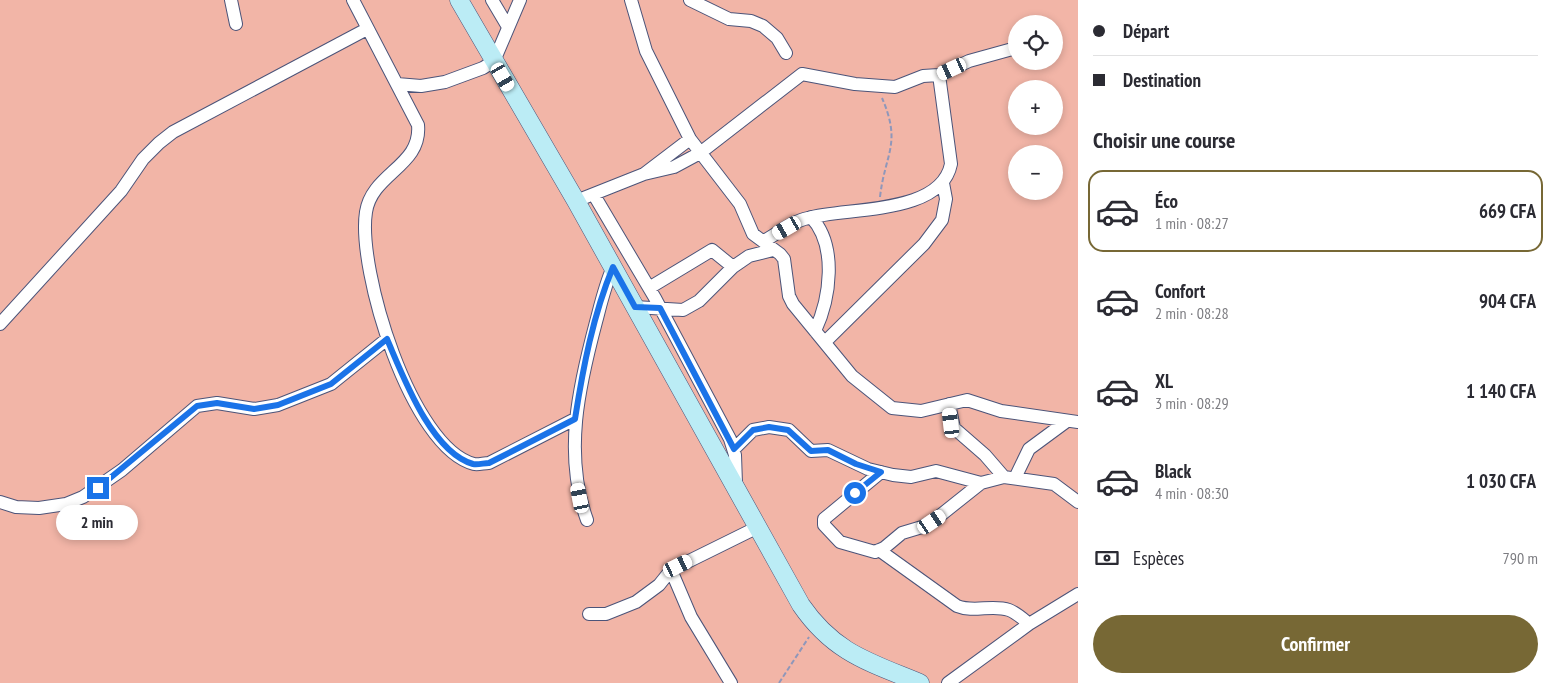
<!DOCTYPE html>
<html lang="fr">
<meta charset="utf-8">
<style>
:root{--surface:#fff;--page:#f2f2f3;--text:#2b2b33;--muted:#7c7c81;--line:#e1e1e2;--accent:#776835}
body{margin:0;font-family:"PT Sans Narrow",sans-serif;background:var(--page);color:var(--text);height:100vh;display:flex;flex-direction:column;font-size:19px;white-space:nowrap}
*{box-sizing:border-box;margin:0}
p{font-size:16px;color:var(--muted)}
.icon{flex:none;width:28px;height:28px;fill:none;stroke:currentColor;stroke-width:2;stroke-linecap:round;stroke-linejoin:round}
.map{position:relative;flex:1;overflow:hidden}
.sheet{display:flex;flex-direction:column;background:var(--surface);width:475px}
.sheet>*{flex:none}
.top-card{display:grid;align-content:center;height:110px;padding:0 15px;background:var(--surface)}
.tools{position:absolute;left:1008px;top:15px;display:grid;gap:10px}
.tools a{display:grid;place-items:center;width:55px;height:55px;border-radius:50%;background:var(--surface);box-shadow:0 2px 8px #0003;font-size:25px}
.end{position:absolute;width:22px;height:22px;margin:-11px;border:6px solid #1a73e8;background:#fff;box-shadow:0 0 0 2px #fff}
.from{border-radius:50%}
.bubble{position:absolute;height:35px;border-radius:18px;background:var(--surface);box-shadow:0 2px 8px #0003;font-size:16px;font-weight:600;line-height:35px;text-align:center}
.car{position:absolute;width:15px;height:30px;margin:-15px -8px;border-radius:6px;box-shadow:0 0 4px 1px #0007;background:linear-gradient(#fff 24%,#345 0 40%,#fff 0 76%,#345 0 86%,#fff 0)}
.top-card b{display:flex;align-items:center;gap:18px;height:48px;font-size:19px}
.top-card b+b{border-top:1px solid var(--line)}
.top-card i{width:12px;height:12px;background:var(--text)}
ul{padding:0;list-style:none}
li{display:flex;align-items:center;gap:15px;height:82px;margin:0 10px 8px;padding:0 5px;border:2px solid transparent;border-radius:15px}
li div{flex:1}
li b{display:block;font-size:19px}
li em{font-style:normal;font-weight:600}
li.current{border-color:var(--accent)}
li>.icon{width:45px;height:45px;stroke-width:1.5}
h2{padding:0 15px;font-size:22px;line-height:60px}
.pay{display:flex;align-items:center;gap:12px;height:55px;padding:0 15px;font-size:19px}
.pay p{margin-inline-start:auto}
.action{display:flex;gap:10px;margin-top:auto;padding:10px 15px}
.action a{flex:1;height:58px;border-radius:30px;background:var(--accent);color:#fff;font-size:20px;font-weight:600;line-height:58px;text-align:center}
main{display:flex;flex:1;min-height:0}
.map>svg:first-child{display:block}
.green{fill:#f2b5a7;fill-rule:evenodd}
.lines{fill:none;stroke-linecap:round;stroke-linejoin:round}
.street-casing{stroke:#4c5479;stroke-width:14}
.secondary-casing{stroke:#4c5479;stroke-width:19}
.path{stroke:#8f97ba;stroke-width:2;stroke-dasharray:5 2.5;stroke-linecap:butt}
.street{stroke:#fff;stroke-width:12}
.secondary{stroke:#bbecf5;stroke-width:18}
.route{stroke:#1a73e8;stroke-width:6}
</style>
<main>
<div class="map">
<svg width="1078" height="683" viewBox="0 0 1078 683">
<rect width="100%" height="100%" fill="#c7d2fd"/>
<!-- green -->
<path class="green" d="M0,0h1078v683h-1078zM1016,24h38v37h-38zM1016,89h38v37h-38zM1016,154h38v37h-38z"/>
<g class="lines">
<defs>
<path id="street" d="M231,0l5,24
M353,0l65,125c4,41 -46,48 -52,87 -9,57 45,236 108,252 4,1 10,-1 15,-1l86,-44
M492,0l16,27
M631,0l15,51 44,88 50,65 13,30 27,20 4,5 5,37 4,8 59,72 40,32 29,3 46,-11 34,11 77,11
M690,0l39,19 22,2 12,5 14,12 9,15
M397,84l24,2 24,-4 38,-14 11,-7 26,-61
M644,174l30,-7 26,-14 102,-79 53,10 40,3 28,-11 16,-1 30,-14 47,-13
M594,195l61,103 75,141 5,16 1,29
M576,201l68,-27 46,-35
M811,217c27,29 19,82 4,114
M764,241c14,-8 29,-20 44,-23 40,-11 133,-3 143,-54l-12,-89
M649,288l63,-38 21,17
M635,307l48,3 16,-9 34,-34 16,-11 24,-6
M0,324l121,-133 22,-32 16,-16 14,-11 194,-103
M825,342l99,-98 18,-24 4,-21 -3,-16
M949,404l5,24 31,27 19,22
M734,449l19,-19 16,-3 20,3 22,21 17,-1 40,19 25,6 18,2 25,-6 45,12
M881,472l-57,47v6l16,17 35,10 9,-4 18,-15 20,-6 10,-5 49,-39 23,-6 50,7 24,18
M1015,478l14,-29 38,-28
M0,502l16,5 23,1 27,-4 17,-7 39,-27 75,-64 20,-3 37,6 24,-4 53,-21 56,-45
M587,520c-24,-66 -8,-134 9,-198 5,-19 9,-37 17,-55
M879,550l78,56c17,7 35,-2 52,4 8,3 14,9 20,14
M671,570l20,47 40,66
M589,614h17l30,-12 23,-17 12,-15 87,-43
M948,683l81,-59 49,-30"/>
<path id="secondary" d="M459,0l117,201 225,404c33,48 68,57 119,78"/>
</defs>
<!-- street casing -->
<use href="#street" class="street-casing"/>
<!-- secondary casing -->
<use href="#secondary" class="secondary-casing"/>
<!-- path -->
<path class="path" d="M880,197c5,-44 22,-53 2,-99
M779,683l30,-46"/>
<!-- street -->
<use href="#street" class="street"/>
<!-- secondary -->
<use href="#secondary" class="secondary"/>
</g>
<g class="lines">
<!-- route -->
<path class="route" d="M98,488l99,-82 20,-3 37,6 24,-4 53,-21 56,-45c16,37 44,113 86,125 5,1 11,-1 16,-1l86,-44c8,-51 18,-104 38,-152l22,40 25,1 74,141 19,-19 16,-3 19,3 23,21 17,-1 28,14 25,8 -26,21"/>
</g>
</svg>
<div class="tools">
<a><svg class="icon" aria-label="locate" viewBox="0 0 24 24"><circle cx="12" cy="12" r="6"/><path d="M12 2v4M12 18v4M2 12h4M18 12h4"/></svg></a>
<a>+</a>
<a>−</a>
</div>
<i class="end from" style="left:855px;top:493px"></i>
<i class="end" style="left:98px;top:488px"></i>
<div class="bubble" style="left:56px;top:505px;width:82px">2 min</div>
<i class="car" style="left:952px;top:69px;rotate:245deg"></i>
<i class="car" style="left:503px;top:77px;rotate:150deg"></i>
<i class="car" style="left:787px;top:228px;rotate:240deg"></i>
<i class="car" style="left:951px;top:423px;rotate:353deg"></i>
<i class="car" style="left:580px;top:498px;rotate:349deg"></i>
<i class="car" style="left:932px;top:522px;rotate:56deg"></i>
<i class="car" style="left:678px;top:566px;rotate:64deg"></i>
</div>
<section class="sheet">
<div class="top-card">
<b><i class="from"></i>Départ</b>
<b><i></i>Destination</b>
</div>
<h2>Choisir une course</h2>
<ul>
<li class="current"><svg class="icon" aria-label="car" viewBox="0 0 24 24"><path d="M5 17H2v-5l4-1 3-4h7l3 4 3 1v5h-3M9 17h6M6 11h13"/><circle cx="7" cy="17" r="2"/><circle cx="17" cy="17" r="2"/></svg><div><b>Éco</b><p>1 min · 08:27</p></div><em>669 CFA</em></li>
<li><svg class="icon" aria-label="car" viewBox="0 0 24 24"><path d="M5 17H2v-5l4-1 3-4h7l3 4 3 1v5h-3M9 17h6M6 11h13"/><circle cx="7" cy="17" r="2"/><circle cx="17" cy="17" r="2"/></svg><div><b>Confort</b><p>2 min · 08:28</p></div><em>904 CFA</em></li>
<li><svg class="icon" aria-label="car" viewBox="0 0 24 24"><path d="M5 17H2v-5l4-1 3-4h7l3 4 3 1v5h-3M9 17h6M6 11h13"/><circle cx="7" cy="17" r="2"/><circle cx="17" cy="17" r="2"/></svg><div><b>XL</b><p>3 min · 08:29</p></div><em>1 140 CFA</em></li>
<li><svg class="icon" aria-label="car" viewBox="0 0 24 24"><path d="M5 17H2v-5l4-1 3-4h7l3 4 3 1v5h-3M9 17h6M6 11h13"/><circle cx="7" cy="17" r="2"/><circle cx="17" cy="17" r="2"/></svg><div><b>Black</b><p>4 min · 08:30</p></div><em>1 030 CFA</em></li>
</ul>
<div class="pay"><svg class="icon" aria-label="cash" viewBox="0 0 24 24"><path d="M3 7h18v10H3z"/><circle cx="12" cy="12" r="2"/></svg>Espèces<p>790 m</p></div>
<div class="action"><a>Confirmer</a></div>
</section>
</main>
